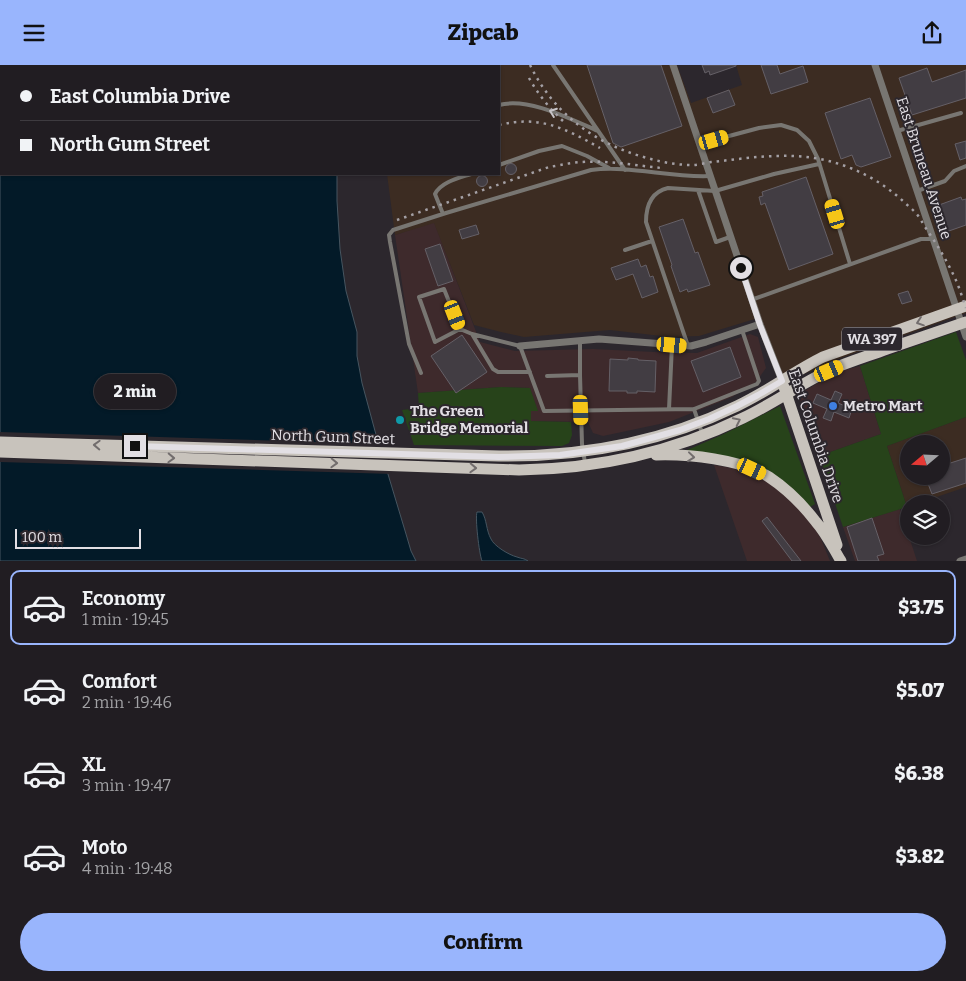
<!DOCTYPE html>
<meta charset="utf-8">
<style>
:root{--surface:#211d22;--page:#29262a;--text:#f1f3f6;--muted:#a2a2a5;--line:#3e3b40;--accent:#99b5fd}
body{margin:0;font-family:Bitter,serif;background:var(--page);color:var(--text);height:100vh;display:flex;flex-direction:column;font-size:19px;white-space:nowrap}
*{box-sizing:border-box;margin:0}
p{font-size:16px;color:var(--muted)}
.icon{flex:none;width:28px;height:28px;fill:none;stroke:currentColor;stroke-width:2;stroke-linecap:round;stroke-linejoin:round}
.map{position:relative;height:496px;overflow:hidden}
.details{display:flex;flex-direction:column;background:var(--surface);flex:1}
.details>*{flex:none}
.banner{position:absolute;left:0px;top:0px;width:500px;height:110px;box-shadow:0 1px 4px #0004,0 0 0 1px var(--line);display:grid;align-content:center;height:110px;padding:0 20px;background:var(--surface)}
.needle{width:32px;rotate:251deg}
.tools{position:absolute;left:900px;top:370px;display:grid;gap:10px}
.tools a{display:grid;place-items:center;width:50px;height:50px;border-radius:50%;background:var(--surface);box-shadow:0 1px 4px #0004,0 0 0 1px var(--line);font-size:25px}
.scale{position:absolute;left:15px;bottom:12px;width:126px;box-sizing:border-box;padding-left:5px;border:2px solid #e2dfe4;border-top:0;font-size:14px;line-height:18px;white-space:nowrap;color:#e2dfe4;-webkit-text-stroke:4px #2c272d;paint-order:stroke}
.end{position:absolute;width:22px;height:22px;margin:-11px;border:6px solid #e2dfe4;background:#111;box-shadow:0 0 0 2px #111}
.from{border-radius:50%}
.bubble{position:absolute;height:35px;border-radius:18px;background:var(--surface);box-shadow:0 1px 4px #0004,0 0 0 1px var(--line);font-size:16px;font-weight:800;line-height:35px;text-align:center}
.car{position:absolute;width:15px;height:30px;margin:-15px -8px;border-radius:6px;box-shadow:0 0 4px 1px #0007;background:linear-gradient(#f5c518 24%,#345 0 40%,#f5c518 0 76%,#345 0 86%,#f5c518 0)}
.banner b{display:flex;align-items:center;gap:18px;height:48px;font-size:19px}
.banner b+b{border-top:1px solid var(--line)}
.banner i{width:12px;height:12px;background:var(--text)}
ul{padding:9px 0 0;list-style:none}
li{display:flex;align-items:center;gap:15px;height:75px;margin:0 10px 8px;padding:0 10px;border:2px solid transparent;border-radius:10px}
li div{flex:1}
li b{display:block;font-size:19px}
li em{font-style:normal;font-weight:800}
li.on{border-color:var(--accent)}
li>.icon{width:45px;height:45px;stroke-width:1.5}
.button{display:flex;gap:10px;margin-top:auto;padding:10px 20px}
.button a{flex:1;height:58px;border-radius:30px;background:var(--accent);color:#111;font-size:20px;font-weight:800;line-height:58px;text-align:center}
header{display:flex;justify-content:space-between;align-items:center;height:65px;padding:0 20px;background:var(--accent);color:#111;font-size:22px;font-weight:800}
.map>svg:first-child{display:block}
.commercial{fill:#3e2a2c}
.industrial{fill:#3c2c22;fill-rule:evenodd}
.green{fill:#27431a}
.water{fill:#031a28;stroke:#465560}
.pier{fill:#2c272d}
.building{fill:#423d43;stroke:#656067}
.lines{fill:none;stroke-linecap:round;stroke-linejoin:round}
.lane{stroke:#787672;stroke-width:4}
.street{stroke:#787672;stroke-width:7}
.primary{stroke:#c8c3bc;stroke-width:11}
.rail{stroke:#a4a0a5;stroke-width:2.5;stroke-dasharray:2.5 5;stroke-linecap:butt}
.oneway{stroke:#c8c5c8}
.oneway2{stroke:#726d6d}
.route{stroke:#e2dfe4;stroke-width:6}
.shop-dot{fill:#3f7fe0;stroke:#2c272d;stroke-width:2}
.culture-dot{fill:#0f9aa8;stroke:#2c272d;stroke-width:2}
.labels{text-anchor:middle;stroke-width:4;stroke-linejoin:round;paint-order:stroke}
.shield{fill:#2c272d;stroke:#aba8ad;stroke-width:1}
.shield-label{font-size:14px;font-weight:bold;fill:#e2dfe4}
.street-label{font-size:15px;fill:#e2dfe4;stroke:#2c272d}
.poi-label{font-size:15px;font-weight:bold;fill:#e2dfe4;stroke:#2c272d;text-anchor:start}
</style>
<header><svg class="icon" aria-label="menu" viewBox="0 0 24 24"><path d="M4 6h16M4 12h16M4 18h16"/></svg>Zipcab<svg class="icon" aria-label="share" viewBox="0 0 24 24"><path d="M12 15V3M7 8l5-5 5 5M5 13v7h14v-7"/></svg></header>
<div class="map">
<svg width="966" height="496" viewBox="0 0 966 496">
<rect width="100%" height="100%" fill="#2c272d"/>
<!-- commercial -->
<path class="commercial" d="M434,157l46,120 35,9 78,-2 61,3 43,1 53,-19 8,3 8,31 -10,14 -24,15 -63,25 -66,14 -10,-3 -5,-11 -57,-1v-10h6l-7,-23 -29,-1 -83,6 -23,-158z
M860,301l21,68 -62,22 -21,-61 23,-14 20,-10z
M714,400l18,3 25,9 11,5 21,15 26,31 6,11 9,22h-83z
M900,444l17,52h-62l-12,-34z"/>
<!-- industrial -->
<path class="industrial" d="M400,0h277l14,38 51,-18 -6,-20h230v248l-125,45 -58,25 -25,-65 -59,18 -29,1 -60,-7 -86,7 -23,-5 -27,-7 -40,-102 -39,12 -8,-61h112v-108h-99z
M966,352v70l-50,17h-7v2l-2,1 -20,-61zM909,379h32v32h-32z"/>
<!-- green -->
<path class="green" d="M956,267l10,28v57l-79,29 20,61 -64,20 -24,-71 62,-22 -21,-68z
M501,322l29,1 8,23h-7v10l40,1 1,13 -3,8 -7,3 -148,-1 -12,-35 17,-2 -1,-15z
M780,341l35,98 -5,3 -27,-25 -98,-31 39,-17z"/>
<!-- water -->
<path class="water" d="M0,0h350v1h-349v108h336v27l3,48 6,42 11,41v24l5,27 13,48 31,103 5,17 5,10h-416z
M477,447h5c5,8 4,18 9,27 3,7 18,16 26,18 5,2 7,1 11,4h-46c-3,-8 -7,-43 -5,-49z"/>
<!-- pier -->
<path class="pier" d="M0,367l382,12 10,30 -392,-12z"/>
<!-- building -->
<path class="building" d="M587,0h74l21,61 -61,21 -8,-4z
M702,0h34v1l-26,9 -1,-4 -4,2z
M761,0h16l3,9 23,-8 5,16 -37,12z
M927,3l5,14 34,-12v28l-54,17 -13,-37z
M729,25l6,15 -22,8 -6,-15z
M870,33l21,59 -30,10 -5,-2 -4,-10 -11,4 -16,-46z
M966,76v17l-6,2 -5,-16z
M505.5 104a5.5 5.5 0 1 1 11 0a5.5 5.5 0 1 1-11 0Z
M476.5 116a5.5 5.5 0 1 1 11 0a5.5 5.5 0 1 1-11 0Z
M806,112l27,77 -44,16 -24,-67 -4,2 -2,-8 4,-1 -1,-4z
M961,132l1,3 4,-1v26l-20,7 -3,-9h2l-6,-18z
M683,154l12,34 3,-1 12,33 -22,7 -1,-3 -7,3 -9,-26 1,-1 -13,-38z
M476,160l3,9 -17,5 -3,-9z
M440,179l13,37 -15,5 -13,-37z
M638,194l3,8 5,-2 4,12 3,-1 5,16 -16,6 -9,-24 -17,6 -5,-12z
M908,226l4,10 -10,3 -4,-10z
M462,270l25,37 -31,21 -25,-37z
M730,282l11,30 -38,15 -12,-31z
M628,293l10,1v1l18,1 -1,31 -18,-1v2h-10v-2h-18l1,-32 18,1z
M835,326l7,3 -4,9 14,6 -3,9 -15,-6 -3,9 -8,-3 4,-9 -14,-6 4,-9 14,6z
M966,393v25l-34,11 -7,-18h16v-10z
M767,452l34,44h-9l-30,-40z
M872,453l12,36 -7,2 2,5h-21l-11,-34z"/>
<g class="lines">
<!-- lane -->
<path class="lane" d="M553,0l72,105
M413,1v-1
M499,40c30,-8 71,14 99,26
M897,66l64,-18
M699,79l60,-16 22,-3 16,5 12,11 9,18 32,105
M499,100l40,-14 23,-5 25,10 22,12
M698,125l18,52 14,-5
M917,126l28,-10 9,-10 12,-5
M443,149l-8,-20c6,-12 24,-16 36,-20
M625,185l27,-9
M751,235l170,-61h12
M460,264l-16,-40 -25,8 16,45 25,-13 12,5
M580,275v35
M688,281l-42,-124c0,-16 5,-30 22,-34l47,3 59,-17 45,-10
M530,307h-32l-5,-3 -21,-35 48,12 24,65 150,-2 63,-25 2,-3 -17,-51
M421,308l-12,-29 -19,-102 -1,-7 4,-5 53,-17 145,-43c39,-5 79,8 119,6
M547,311l33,-1 2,69 3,19
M669,344l3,-64
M694,344l8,24"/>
<!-- street -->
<path class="street" d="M673,0l87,259 22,57
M875,0l91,272
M520,281l79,-7 92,7 15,-4 54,-18
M960,496l6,-2"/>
<!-- primary -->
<path class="primary" d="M784,322l53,158
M0,377l499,14c84,1 162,-13 238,-50 30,-14 56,-34 86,-49l143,-51
M0,387l519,18c78,-1 154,-18 224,-52 30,-14 57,-34 87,-48 18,-8 38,-14 57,-21 26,-9 53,-18 79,-27
M656,390c32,-1 85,4 113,22 18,12 34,28 47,45 10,11 17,26 25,39"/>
<!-- rail -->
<path class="rail" d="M530,0c23,47 61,76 110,91 17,5 34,9 52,9 6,0 13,-2 19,-3 22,-2 45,-6 68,-6 46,-2 90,14 124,45 4,4 8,7 12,11 4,4 7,10 10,15 11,16 21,32 29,49 5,10 8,21 12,32
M529,13c9,16 20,30 34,43
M499,60c40,-10 66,3 101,23
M397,155l152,-53c7,-1 15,-3 23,-4 29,-4 60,2 89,5"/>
</g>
<!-- one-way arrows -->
<defs><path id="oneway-chevron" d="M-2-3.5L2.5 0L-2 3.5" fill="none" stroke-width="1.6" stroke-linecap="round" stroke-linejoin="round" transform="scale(1.25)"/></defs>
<use class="oneway" href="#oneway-chevron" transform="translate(553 47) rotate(-160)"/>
<g class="oneway2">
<use href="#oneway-chevron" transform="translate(920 257) rotate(161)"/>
<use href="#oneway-chevron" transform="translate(737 356) rotate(-26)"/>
<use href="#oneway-chevron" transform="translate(97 380) rotate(-178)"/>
<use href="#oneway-chevron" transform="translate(691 392) rotate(6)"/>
<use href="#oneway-chevron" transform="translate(171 393) rotate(2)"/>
<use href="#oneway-chevron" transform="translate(334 398) rotate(2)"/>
<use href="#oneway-chevron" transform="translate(473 403) rotate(2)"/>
</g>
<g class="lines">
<!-- route -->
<path class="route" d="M135,381l364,11 61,-2 62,-9 58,-16 29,-11 28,-13 21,-11 24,-14 -22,-56 -19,-57"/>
</g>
<!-- markers -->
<circle class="shop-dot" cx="833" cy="341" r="5"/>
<circle class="culture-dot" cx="400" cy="355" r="5"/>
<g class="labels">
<!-- shield labels -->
<rect class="shield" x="842" y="262.5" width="60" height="23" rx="4"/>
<g class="shield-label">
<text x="872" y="279">WA 397</text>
</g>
<!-- street labels -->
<g class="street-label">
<text transform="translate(924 103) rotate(72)" y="5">East Bruneau Avenue</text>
<text transform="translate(816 371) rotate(71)" y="5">East Columbia Drive</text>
<text transform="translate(333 372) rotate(2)" y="5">North Gum Street</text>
</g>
<!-- poi labels -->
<g class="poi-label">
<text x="843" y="346">Metro Mart</text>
<text x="410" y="351">The Green<tspan x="410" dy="17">Bridge Memorial</tspan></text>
</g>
</g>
</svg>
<div class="tools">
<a><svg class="needle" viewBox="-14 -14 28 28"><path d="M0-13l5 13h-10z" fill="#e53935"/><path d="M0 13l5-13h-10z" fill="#a2a2a5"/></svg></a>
<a><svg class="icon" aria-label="layers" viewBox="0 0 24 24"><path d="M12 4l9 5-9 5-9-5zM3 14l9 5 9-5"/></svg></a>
</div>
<div class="scale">100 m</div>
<i class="end from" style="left:741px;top:203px"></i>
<i class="end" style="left:135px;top:381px"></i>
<div class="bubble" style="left:94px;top:309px;width:82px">2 min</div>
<i class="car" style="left:714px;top:75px;rotate:74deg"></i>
<i class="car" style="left:835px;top:149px;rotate:343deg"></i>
<i class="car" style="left:455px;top:250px;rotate:159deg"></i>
<i class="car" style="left:672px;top:280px;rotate:95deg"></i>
<i class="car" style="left:829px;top:306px;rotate:67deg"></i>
<i class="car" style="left:581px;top:345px;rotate:178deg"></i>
<i class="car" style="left:752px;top:404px;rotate:115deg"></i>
<div class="banner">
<b><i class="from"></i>East Columbia Drive</b>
<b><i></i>North Gum Street</b>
</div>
</div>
<section class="details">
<ul>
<li class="on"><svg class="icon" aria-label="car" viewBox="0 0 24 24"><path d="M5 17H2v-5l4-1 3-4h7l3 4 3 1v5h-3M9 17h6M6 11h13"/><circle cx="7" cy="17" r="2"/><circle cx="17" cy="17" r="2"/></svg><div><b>Economy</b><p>1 min · 19:45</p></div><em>$3.75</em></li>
<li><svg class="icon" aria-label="car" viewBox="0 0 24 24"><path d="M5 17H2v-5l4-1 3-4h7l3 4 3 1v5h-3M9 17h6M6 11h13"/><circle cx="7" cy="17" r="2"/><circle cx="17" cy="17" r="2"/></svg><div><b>Comfort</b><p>2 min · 19:46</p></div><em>$5.07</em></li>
<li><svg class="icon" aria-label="car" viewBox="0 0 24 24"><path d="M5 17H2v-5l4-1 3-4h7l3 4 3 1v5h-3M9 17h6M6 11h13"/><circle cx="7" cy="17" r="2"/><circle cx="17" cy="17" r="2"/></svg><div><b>XL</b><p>3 min · 19:47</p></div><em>$6.38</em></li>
<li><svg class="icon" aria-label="car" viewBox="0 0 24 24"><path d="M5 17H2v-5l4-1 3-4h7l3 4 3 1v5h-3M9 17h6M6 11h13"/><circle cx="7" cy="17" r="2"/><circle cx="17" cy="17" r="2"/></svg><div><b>Moto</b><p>4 min · 19:48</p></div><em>$3.82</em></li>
</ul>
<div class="button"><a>Confirm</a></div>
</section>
